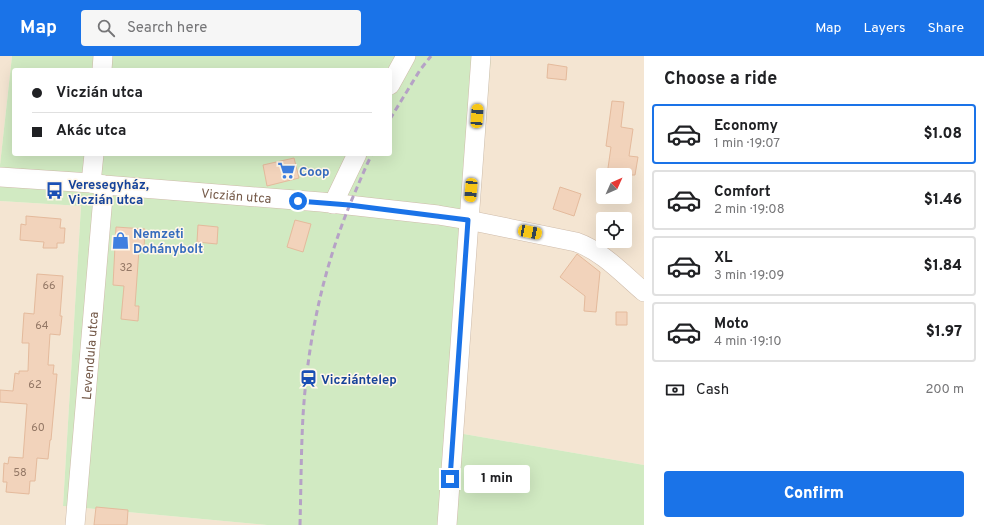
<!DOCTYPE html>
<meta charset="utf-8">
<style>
:root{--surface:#fff;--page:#f6f6f6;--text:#202124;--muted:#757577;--line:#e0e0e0;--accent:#1a73e8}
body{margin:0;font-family:Overpass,sans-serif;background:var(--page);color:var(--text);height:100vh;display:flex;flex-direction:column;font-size:15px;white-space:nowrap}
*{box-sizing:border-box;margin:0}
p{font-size:13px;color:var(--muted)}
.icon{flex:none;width:22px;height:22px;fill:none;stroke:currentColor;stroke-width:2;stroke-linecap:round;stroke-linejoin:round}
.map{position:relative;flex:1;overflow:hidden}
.panel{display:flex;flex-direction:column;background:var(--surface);width:340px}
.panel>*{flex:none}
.guide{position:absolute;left:12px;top:12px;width:380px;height:88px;border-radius:4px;box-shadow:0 4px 16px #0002;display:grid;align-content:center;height:88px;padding:0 20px;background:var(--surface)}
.needle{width:26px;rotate:45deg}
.buttons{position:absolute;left:596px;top:112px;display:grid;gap:8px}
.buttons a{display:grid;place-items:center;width:36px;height:36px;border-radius:4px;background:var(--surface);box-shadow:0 4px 16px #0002;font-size:20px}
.end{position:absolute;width:18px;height:18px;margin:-9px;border:5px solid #1a73e8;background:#fff;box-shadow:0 0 0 2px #fff}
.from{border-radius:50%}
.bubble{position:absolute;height:28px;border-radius:4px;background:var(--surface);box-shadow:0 4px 16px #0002;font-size:13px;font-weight:800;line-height:28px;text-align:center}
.car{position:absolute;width:12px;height:24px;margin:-12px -6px;border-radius:5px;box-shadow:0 0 3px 1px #0007;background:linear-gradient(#f5c518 24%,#345 0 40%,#f5c518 0 76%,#345 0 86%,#f5c518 0)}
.guide b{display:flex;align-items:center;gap:14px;height:38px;font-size:15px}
.guide b+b{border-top:1px solid var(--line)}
.guide i{width:10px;height:10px;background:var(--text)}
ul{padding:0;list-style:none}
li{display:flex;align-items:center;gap:12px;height:60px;margin:0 8px 6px;padding:0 12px;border:2px solid var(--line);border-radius:4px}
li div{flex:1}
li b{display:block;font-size:15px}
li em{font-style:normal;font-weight:800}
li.active{border-color:var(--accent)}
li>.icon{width:36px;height:36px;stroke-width:1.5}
h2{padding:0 20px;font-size:18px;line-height:48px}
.pay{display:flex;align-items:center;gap:10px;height:44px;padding:0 20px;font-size:15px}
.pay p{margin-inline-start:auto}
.action{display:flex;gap:8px;margin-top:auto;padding:8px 20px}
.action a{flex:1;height:46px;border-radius:4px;background:var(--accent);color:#fff;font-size:16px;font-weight:800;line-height:46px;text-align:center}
header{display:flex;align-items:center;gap:24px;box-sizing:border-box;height:56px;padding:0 20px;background:var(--accent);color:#fff}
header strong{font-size:19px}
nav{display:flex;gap:22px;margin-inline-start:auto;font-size:14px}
.search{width:280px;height:36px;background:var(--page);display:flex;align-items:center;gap:10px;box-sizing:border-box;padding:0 14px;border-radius:4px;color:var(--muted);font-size:15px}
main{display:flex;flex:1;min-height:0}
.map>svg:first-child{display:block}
.residential{fill:#f4e5d2;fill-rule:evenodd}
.green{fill:#d1eac2;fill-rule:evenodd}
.building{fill:#f2d3bb;stroke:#e4ba9c}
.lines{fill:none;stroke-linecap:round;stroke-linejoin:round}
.minor-casing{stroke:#cebbaa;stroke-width:20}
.minor{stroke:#fff;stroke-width:19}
.rail{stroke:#b6a2c6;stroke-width:3;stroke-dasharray:6 4;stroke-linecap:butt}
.route{stroke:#1a73e8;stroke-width:5}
.labels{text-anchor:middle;stroke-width:3;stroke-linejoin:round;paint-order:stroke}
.number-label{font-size:11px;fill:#947866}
.shop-label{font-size:13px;font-weight:bold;fill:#366cbe;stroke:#fff7ea;text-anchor:start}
.transit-label{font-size:13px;font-weight:bold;fill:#164399;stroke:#fff7ea;text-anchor:start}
.street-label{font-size:13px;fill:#755a49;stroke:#fff7ea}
</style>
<header>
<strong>Map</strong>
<div class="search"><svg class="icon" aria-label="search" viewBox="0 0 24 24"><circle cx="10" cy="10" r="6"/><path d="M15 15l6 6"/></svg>Search here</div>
<nav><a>Map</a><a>Layers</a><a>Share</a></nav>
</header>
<main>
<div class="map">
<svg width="644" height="469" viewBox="0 0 644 469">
<rect width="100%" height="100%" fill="#fcf3e4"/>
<!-- residential -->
<path class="residential" d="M0,0h12l-12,109z
M491,0h153v409l-186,-32 19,-194zM603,119h22v22h-22zM603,163h22v22h-22z
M0,145l81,5 -18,300 204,19h-267z"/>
<!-- green -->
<path class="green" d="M12,0h479l-14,183 -19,194 186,32v60h-377l-204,-19 18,-300 -81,-5v-36zM14,14h376v84h-376z"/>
<!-- building -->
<path class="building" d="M548,8l19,3 -1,13 -19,-2z
M612,45l12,1 -3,25 12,2 -4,27 9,1 -3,18h-28l4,-28 -5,-1z
M294,102l5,20 -32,8 -4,-21z
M560,131l21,7 -7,22 -21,-7z
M26,160l35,3 -1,9h5l-1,15h-7v5h-14l1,-6 -24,-2 1,-16 5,1z
M295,164l16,4 -8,28 -16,-5z
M198,169l20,2 -1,17 -20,-2z
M116,171l29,2 -1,20h-5l-4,57h4l-1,15 -17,-2 3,-33 -11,-1z
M577,198l23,18 -4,40 -12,-1 1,-15 -25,-19z
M37,218l26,2 -3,40h2l-2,19 -10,-1 -2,31h6l-1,9h4l-6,66h-1l-2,19 -11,-1 -2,23h-5l-1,13 -23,-2 1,-10h-4l1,-19 4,1 1,-7 14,1 4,-54 -27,-2v-12l13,1 2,-18 4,1v-3h9l1,-28h-7l2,-30 10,1z
M616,256h11v13h-11z
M96,451l32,3 -1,15h-33z"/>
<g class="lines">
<defs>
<g id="minor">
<path d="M102,14l1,-14"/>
<path d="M390,29l16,-29"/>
<path id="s1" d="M0,121l91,6 13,2 217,17 117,13 30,5 108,22c26,9 47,32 68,50"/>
<path d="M91,127l3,-29"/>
<path d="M333,148l24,-50"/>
<path id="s2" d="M75,469l29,-340"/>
<path d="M447,469l34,-469"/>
</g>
</defs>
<!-- minor casing -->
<use href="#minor" class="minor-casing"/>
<!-- minor -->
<use href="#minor" class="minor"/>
<!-- rail -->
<path class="rail" d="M390,63l30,-49 11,-14
M300,469c1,-36 1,-73 3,-109 5,-79 21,-153 53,-226 5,-12 10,-24 16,-36"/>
</g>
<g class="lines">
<!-- route -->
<path class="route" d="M298,145l51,4 119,15 -18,259"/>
</g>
<!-- icons -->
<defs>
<symbol id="supermarket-bare" viewBox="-9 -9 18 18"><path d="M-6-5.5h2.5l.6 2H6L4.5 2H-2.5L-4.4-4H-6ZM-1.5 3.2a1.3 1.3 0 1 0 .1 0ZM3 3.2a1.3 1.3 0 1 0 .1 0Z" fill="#3f7fe0" stroke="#fff7ea" stroke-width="2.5" paint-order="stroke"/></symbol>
<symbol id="bus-bare" viewBox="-9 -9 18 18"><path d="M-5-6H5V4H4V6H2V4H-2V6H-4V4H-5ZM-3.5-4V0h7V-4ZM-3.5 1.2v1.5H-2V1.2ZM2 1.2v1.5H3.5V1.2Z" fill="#1a4fb4" stroke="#fff7ea" stroke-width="2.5" paint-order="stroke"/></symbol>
<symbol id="shop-bare" viewBox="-9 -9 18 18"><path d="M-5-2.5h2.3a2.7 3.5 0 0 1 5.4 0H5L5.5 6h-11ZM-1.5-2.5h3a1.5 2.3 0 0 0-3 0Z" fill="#3f7fe0" stroke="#fff7ea" stroke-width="2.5" paint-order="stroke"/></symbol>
<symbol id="station-bare" viewBox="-9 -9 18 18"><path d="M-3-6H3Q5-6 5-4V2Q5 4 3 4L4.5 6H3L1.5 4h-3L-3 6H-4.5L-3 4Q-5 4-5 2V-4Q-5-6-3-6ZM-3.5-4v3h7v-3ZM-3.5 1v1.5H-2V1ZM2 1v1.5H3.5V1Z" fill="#1a4fb4" stroke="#fff7ea" stroke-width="2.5" paint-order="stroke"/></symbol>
</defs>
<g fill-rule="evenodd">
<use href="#supermarket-bare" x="274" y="102" width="25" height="25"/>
<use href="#bus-bare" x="42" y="122" width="25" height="25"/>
<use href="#shop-bare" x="108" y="172" width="25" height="25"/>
<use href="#station-bare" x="296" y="310" width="25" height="25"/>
</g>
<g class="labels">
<!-- number labels -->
<g class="number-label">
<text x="126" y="215">32</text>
<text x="49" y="233">66</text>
<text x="42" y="273">64</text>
<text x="35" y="332">62</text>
<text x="38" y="375">60</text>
<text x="20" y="420">58</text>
</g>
<!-- shop labels -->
<g class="shop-label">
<text x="299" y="120">Coop</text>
<text x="133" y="182">Nemzeti<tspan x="133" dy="15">Dohánybolt</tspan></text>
</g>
<!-- transit labels -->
<g class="transit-label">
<text x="68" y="133">Veresegyház,<tspan x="68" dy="15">Viczián utca</tspan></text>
<text x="321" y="328">Vicziántelep</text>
</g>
<!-- street labels -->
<g class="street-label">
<text dy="5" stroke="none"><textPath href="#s1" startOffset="237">Viczián utca</textPath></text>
<text dy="5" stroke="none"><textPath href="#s2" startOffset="170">Levendula utca</textPath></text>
</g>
</g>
</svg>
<div class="buttons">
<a><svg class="needle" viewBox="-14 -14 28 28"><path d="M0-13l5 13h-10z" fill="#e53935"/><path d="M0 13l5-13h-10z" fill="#757577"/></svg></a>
<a><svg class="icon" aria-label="locate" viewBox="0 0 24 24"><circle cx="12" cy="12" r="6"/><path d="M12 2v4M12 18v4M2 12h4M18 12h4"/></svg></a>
</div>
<i class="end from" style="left:298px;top:145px"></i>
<i class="end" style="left:450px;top:423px"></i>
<div class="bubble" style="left:464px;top:409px;width:66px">1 min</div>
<i class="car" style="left:477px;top:60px;rotate:4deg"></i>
<i class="car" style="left:471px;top:134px;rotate:185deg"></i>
<i class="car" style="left:530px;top:176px;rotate:101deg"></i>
<div class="guide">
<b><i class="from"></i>Viczián utca</b>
<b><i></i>Akác utca</b>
</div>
</div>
<section class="panel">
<h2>Choose a ride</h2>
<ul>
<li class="active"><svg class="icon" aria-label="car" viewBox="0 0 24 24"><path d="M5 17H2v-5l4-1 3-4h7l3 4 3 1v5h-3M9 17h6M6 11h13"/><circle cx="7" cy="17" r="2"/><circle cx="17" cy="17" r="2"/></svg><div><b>Economy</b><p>1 min · 19:07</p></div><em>$1.08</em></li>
<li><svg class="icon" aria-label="car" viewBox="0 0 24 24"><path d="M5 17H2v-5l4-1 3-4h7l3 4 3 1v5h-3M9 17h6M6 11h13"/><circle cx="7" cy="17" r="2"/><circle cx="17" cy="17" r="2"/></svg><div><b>Comfort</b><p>2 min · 19:08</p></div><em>$1.46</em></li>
<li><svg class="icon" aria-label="car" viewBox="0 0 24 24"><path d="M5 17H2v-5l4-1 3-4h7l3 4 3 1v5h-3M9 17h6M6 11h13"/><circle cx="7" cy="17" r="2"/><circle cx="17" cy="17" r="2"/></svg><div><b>XL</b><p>3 min · 19:09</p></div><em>$1.84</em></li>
<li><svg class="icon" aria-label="car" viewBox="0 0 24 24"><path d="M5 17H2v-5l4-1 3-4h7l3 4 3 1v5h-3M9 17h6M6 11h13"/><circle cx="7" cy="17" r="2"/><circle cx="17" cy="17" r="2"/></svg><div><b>Moto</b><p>4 min · 19:10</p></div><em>$1.97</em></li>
</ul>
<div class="pay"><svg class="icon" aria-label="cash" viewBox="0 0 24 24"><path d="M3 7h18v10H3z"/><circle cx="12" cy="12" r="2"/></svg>Cash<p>200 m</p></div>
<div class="action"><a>Confirm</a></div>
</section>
</main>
